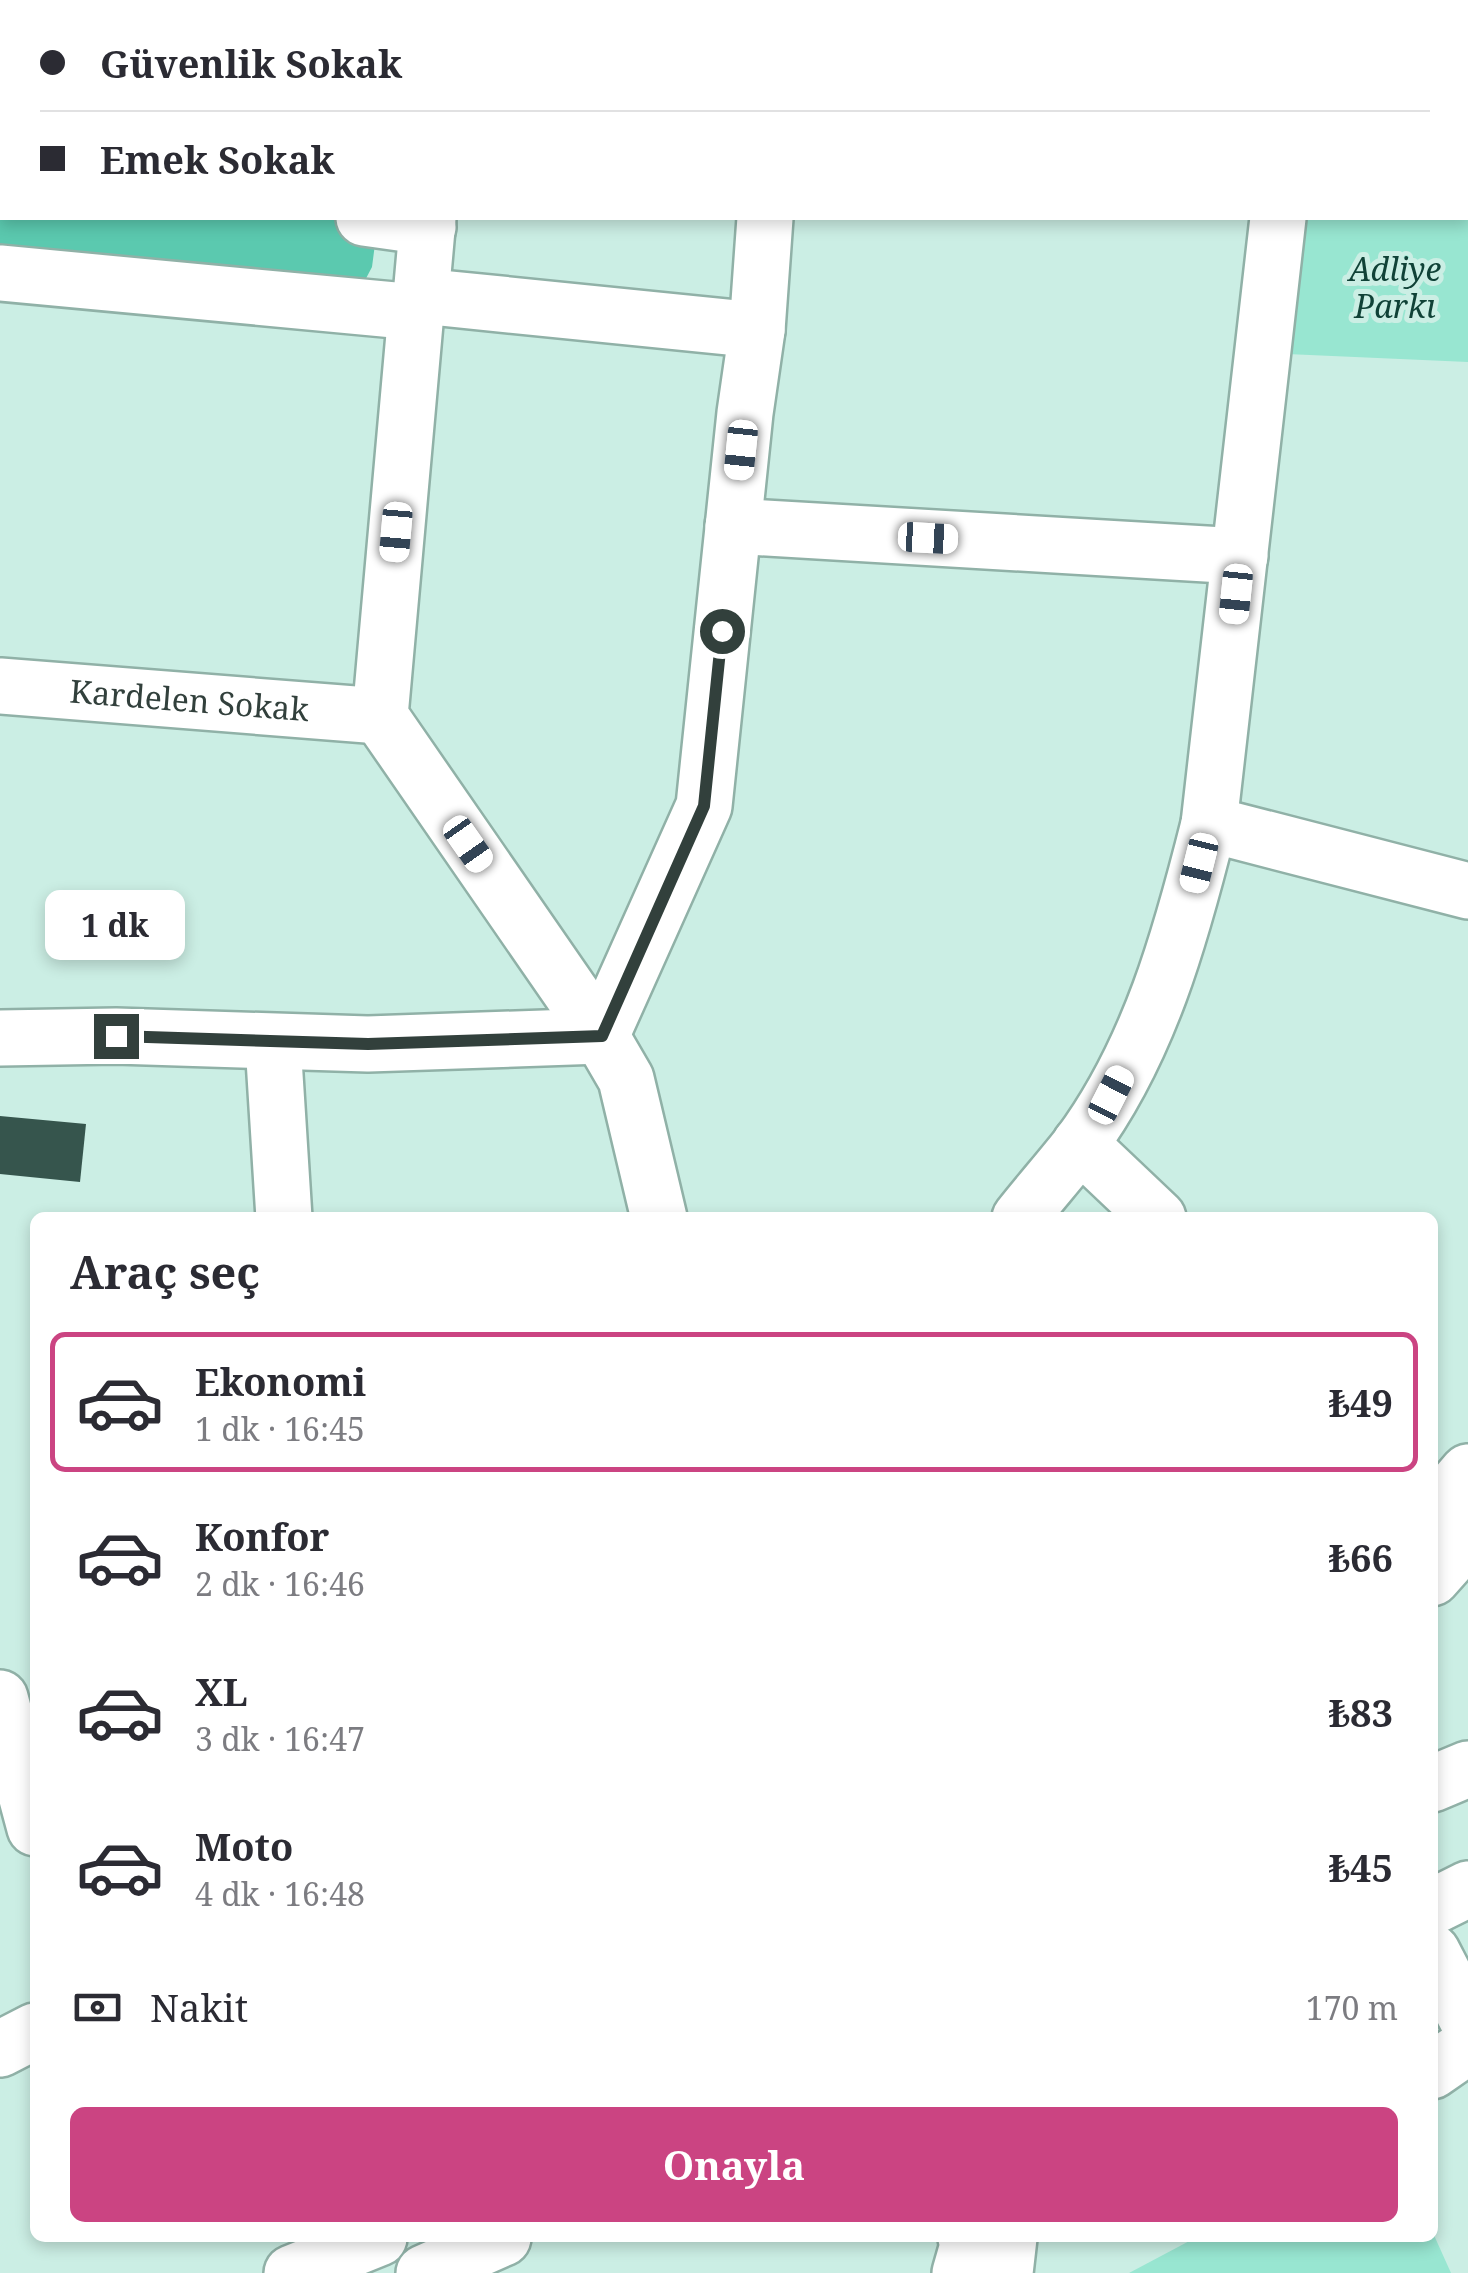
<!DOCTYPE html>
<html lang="tr">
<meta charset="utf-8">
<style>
:root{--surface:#fff;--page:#f2f2f3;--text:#2b2b33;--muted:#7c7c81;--line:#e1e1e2;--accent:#cb4482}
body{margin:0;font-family:"Noto Serif",serif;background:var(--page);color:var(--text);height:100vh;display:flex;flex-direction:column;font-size:38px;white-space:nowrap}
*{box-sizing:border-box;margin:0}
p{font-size:32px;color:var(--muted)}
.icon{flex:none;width:55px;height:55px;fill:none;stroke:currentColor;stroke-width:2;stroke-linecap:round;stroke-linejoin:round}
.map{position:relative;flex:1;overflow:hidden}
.panel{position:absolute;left:30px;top:1212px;width:1408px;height:1030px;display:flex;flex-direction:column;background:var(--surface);border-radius:15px;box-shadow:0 5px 15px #0003}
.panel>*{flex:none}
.hud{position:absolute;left:0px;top:0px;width:1470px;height:220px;box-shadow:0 5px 15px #0003;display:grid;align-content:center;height:220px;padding:0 40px;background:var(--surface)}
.end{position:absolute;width:45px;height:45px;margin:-22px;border:12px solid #32403c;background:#fff;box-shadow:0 0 0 5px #fff}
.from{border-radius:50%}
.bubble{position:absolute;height:70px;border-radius:15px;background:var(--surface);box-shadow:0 5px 15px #0003;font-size:32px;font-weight:700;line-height:70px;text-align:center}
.car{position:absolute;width:30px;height:60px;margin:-30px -15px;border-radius:12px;box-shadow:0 0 8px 2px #0007;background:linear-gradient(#fff 24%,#345 0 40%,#fff 0 76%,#345 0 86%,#fff 0)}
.hud b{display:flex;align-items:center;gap:35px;height:95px;font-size:38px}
.hud b+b{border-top:2px solid var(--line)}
.hud i{width:25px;height:25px;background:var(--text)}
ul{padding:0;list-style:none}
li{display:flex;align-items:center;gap:30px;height:140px;margin:0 20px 15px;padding:0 20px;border:5px solid transparent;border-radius:15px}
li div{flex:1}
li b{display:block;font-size:38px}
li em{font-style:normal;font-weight:700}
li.selected{border-color:var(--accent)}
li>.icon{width:90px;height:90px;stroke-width:1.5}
h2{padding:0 40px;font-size:45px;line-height:120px}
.pay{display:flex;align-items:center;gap:25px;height:110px;padding:0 40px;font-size:38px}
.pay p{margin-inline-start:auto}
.primary-button{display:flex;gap:20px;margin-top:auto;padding:20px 40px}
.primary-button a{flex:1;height:115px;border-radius:15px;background:var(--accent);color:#fff;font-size:40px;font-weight:700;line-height:115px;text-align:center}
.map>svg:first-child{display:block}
.green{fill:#98e6d1}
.forest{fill:#5bc9af}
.building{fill:#36554d}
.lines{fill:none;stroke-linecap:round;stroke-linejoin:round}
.minor-casing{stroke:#90b1a7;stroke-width:60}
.major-casing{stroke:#90b1a7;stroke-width:60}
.minor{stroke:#fff;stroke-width:55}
.major{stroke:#fff;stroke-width:55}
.route{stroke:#32403c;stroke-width:12}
.labels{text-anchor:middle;stroke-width:10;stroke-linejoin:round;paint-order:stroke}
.park-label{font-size:32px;font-style:italic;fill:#104237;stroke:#cbeee4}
.street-label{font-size:32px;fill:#32403c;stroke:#cbeee4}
</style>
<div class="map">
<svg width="1468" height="2273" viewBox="0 0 1468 2273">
<rect width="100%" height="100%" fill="#cbeee4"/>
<!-- green -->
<path class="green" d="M1468,142v220l-205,-9 15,-135h190z
M1433,2233l18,40h-322l66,-35h237z"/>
<!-- forest -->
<path class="forest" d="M0,186l2,32h323l34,3 16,23 -3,23 -10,19 -362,-28z"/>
<!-- building -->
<path class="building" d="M0,1116l86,8 -6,58 -80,-8z"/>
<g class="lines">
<defs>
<g id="minor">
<path d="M107,2v-2"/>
<path d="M442,2v-2"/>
<path d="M779,2v-2"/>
<path d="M1300,2v-2"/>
<path d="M0,171h2"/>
<path d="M364,218l64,9"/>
<path d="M428,218l-7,78 -5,16 -36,404 221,320 25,43 33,139"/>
<path d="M0,273l416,39"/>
<path d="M421,296l336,34"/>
<path d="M733,526l507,30"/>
<path id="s1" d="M0,686l380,30"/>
<path d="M1209,824l259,67"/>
<path d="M0,1038l116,-2 252,8 233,-8 103,-230 41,-393 12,-83 8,-112"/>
<path d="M273,1043l11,175"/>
<path d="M1080,1144l78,74"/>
<path d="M1020,1218c19,-24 40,-48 59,-72 70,-94 102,-210 130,-322l69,-606"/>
<path d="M0,1698l35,130"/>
<path d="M1432,1784l36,-15"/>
<path d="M1432,1907l36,-18"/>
<path d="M1432,1952l36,69"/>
<path d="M0,2049l35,-18"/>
<path d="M1432,2071l36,-25"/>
<path d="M960,2273l8,-28 -2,-7"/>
<path d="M1005,2273l4,-35"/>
</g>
<path id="major" d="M1432,1514l36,-42
M1432,1578l36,-40
M292,2273l87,-35
M424,2273l79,-35"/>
</defs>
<!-- minor casing -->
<use href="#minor" class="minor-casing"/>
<!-- major casing -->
<use href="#major" class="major-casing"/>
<!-- minor -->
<use href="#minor" class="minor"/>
<!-- major -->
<use href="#major" class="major"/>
</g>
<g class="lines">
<!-- route -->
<path class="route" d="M116,1036l252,8 234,-8 102,-230 18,-175"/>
</g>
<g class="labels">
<!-- park labels -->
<g class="park-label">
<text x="1395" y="281">Adliye<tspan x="1395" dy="37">Parkı</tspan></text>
</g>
<!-- street labels -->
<g class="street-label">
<text dy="11" stroke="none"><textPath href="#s1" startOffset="190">Kardelen Sokak</textPath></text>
</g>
</g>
</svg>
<i class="end from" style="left:722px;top:631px"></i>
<i class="end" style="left:116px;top:1036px"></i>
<div class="bubble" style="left:45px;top:890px;width:140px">1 dk</div>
<i class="car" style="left:741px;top:450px;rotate:186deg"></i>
<i class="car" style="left:396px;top:532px;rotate:185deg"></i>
<i class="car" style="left:928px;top:538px;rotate:93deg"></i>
<i class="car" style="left:1236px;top:594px;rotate:186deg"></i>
<i class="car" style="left:468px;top:844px;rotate:145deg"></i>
<i class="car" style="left:1199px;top:863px;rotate:194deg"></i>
<i class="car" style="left:1111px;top:1095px;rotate:27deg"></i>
<div class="hud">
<b><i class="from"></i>Güvenlik Sokak</b>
<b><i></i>Emek Sokak</b>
</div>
<section class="panel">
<h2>Araç seç</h2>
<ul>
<li class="selected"><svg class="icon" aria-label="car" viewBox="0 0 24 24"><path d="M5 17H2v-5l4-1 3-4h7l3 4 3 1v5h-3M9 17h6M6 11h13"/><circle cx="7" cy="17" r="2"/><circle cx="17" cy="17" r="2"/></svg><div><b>Ekonomi</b><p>1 dk · 16:45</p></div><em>₺49</em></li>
<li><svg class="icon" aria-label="car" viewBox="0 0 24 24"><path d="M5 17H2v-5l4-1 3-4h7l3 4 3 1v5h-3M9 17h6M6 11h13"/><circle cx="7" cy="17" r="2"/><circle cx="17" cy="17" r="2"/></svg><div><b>Konfor</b><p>2 dk · 16:46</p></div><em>₺66</em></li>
<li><svg class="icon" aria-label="car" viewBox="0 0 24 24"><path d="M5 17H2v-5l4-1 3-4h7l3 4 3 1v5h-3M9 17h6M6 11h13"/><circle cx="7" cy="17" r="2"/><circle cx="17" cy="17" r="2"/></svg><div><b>XL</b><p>3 dk · 16:47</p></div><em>₺83</em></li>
<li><svg class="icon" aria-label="car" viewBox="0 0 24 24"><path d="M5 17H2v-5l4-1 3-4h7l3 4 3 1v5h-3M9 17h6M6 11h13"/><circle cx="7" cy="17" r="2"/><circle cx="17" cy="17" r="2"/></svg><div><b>Moto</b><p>4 dk · 16:48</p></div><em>₺45</em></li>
</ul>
<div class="pay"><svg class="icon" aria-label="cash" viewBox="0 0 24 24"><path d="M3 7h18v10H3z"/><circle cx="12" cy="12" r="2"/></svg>Nakit<p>170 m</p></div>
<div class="primary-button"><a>Onayla</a></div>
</section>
</div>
